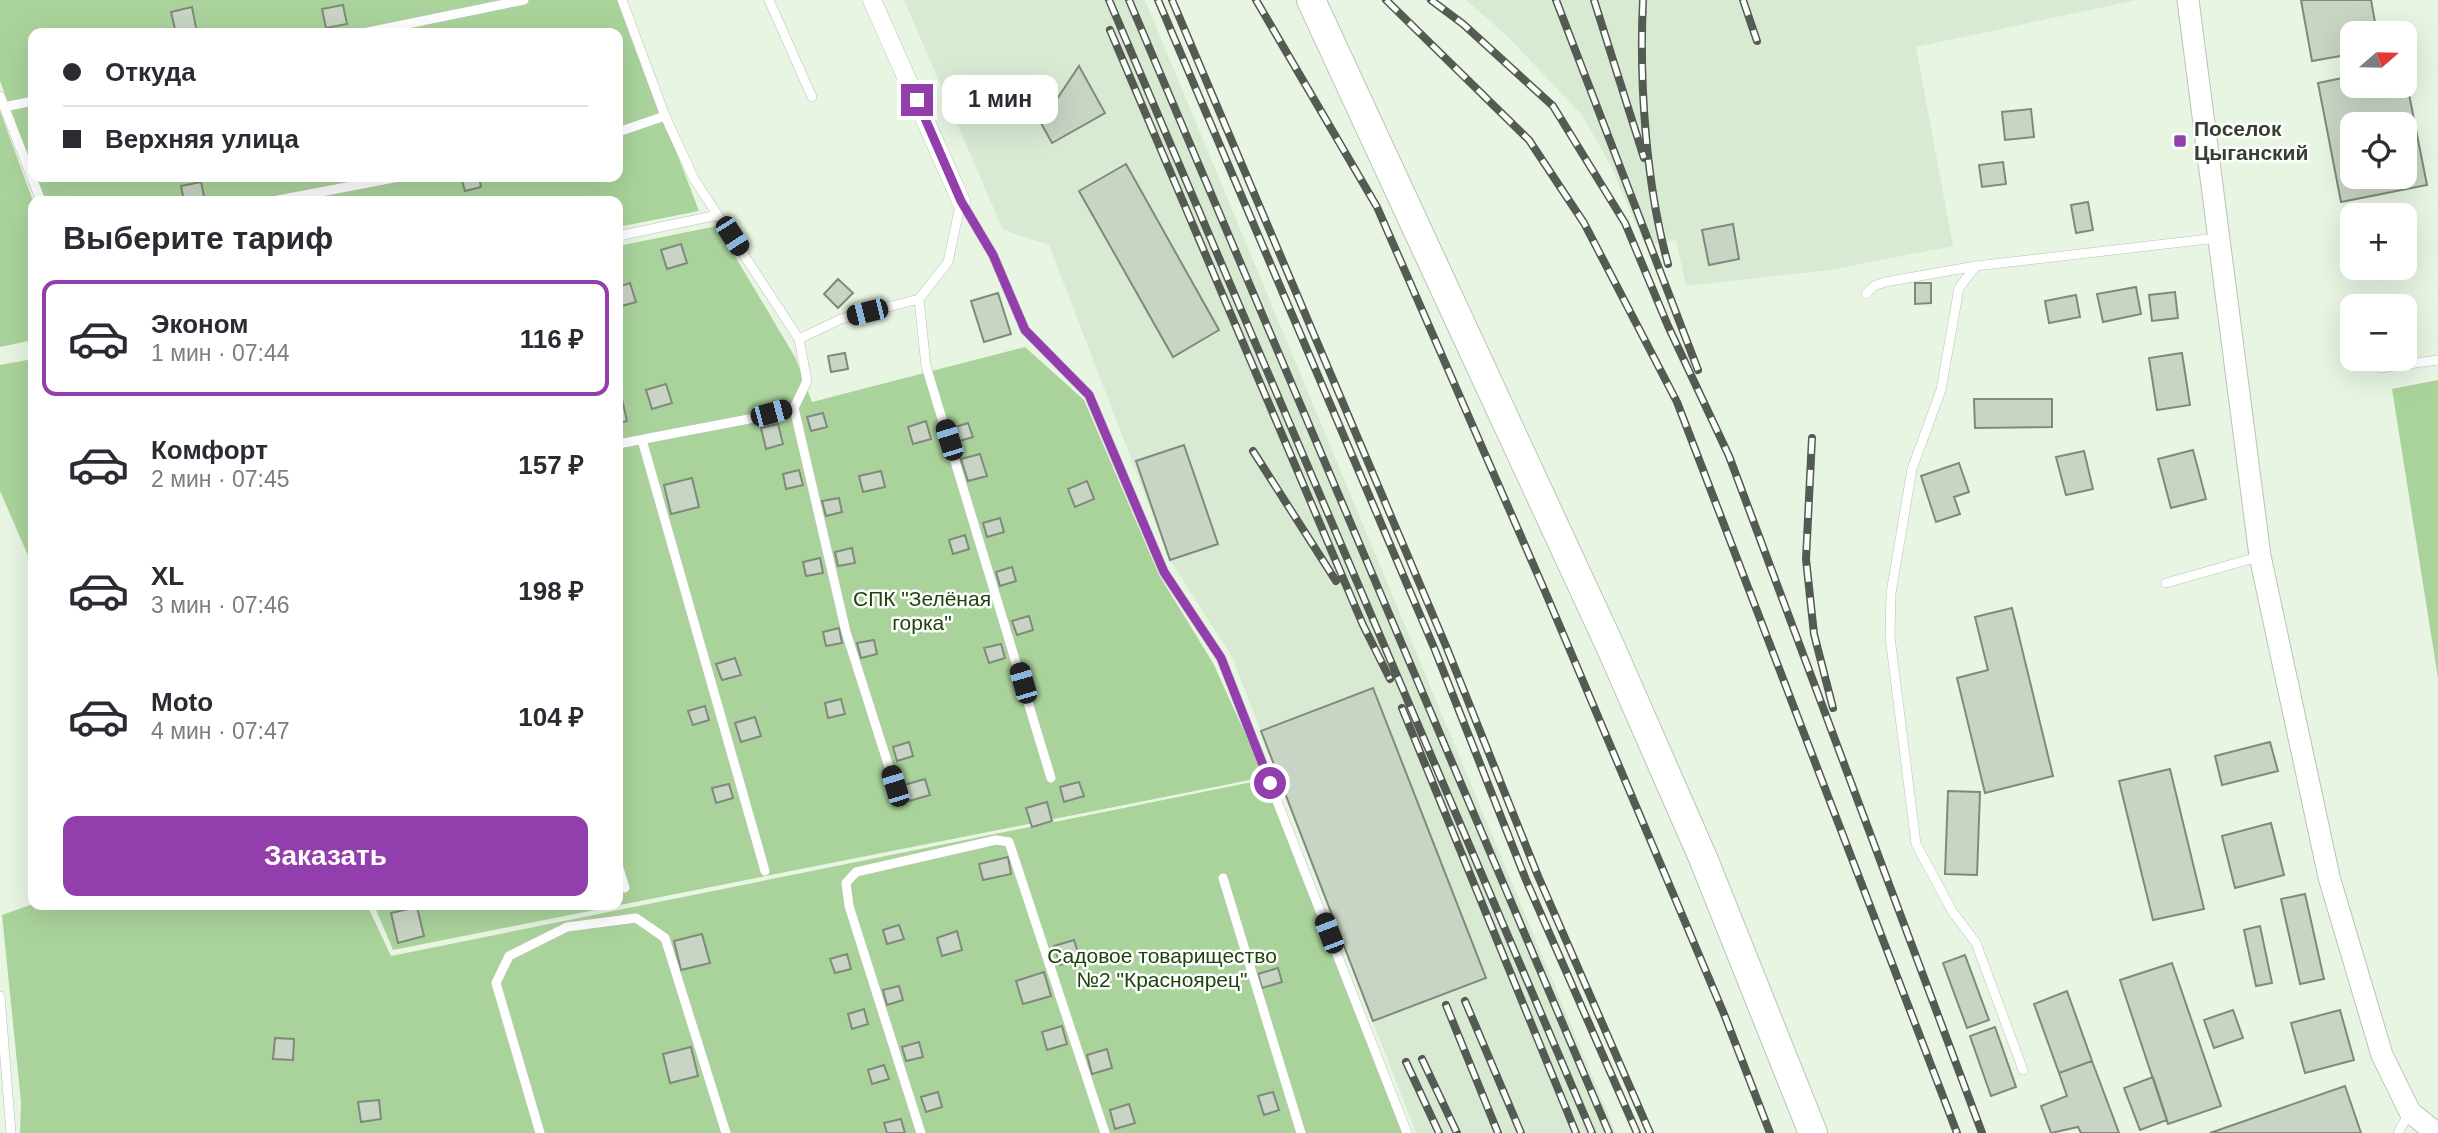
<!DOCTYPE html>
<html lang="ru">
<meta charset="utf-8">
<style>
:root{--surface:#fff;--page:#f7f7f7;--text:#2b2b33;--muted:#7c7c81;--line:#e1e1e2;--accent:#923eac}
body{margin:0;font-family:Helvetica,sans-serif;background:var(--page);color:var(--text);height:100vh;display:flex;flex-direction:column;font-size:26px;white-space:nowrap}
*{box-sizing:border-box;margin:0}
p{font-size:23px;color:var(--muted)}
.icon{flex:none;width:38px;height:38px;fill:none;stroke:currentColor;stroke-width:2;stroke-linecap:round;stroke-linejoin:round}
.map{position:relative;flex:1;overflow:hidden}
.panel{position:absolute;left:28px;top:196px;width:595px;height:714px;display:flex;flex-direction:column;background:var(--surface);border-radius:14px;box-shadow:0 7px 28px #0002}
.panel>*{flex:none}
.banner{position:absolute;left:28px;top:28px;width:595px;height:154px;border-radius:14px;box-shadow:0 7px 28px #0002;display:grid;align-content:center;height:154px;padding:0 35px;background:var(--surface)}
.needle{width:46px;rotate:70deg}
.fabs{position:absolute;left:2340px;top:21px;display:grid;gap:14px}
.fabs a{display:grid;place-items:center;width:77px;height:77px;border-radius:14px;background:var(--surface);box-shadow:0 7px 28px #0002;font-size:35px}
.end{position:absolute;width:32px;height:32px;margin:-16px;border:9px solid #923eac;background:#fff;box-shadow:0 0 0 4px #fff}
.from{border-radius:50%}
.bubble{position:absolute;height:49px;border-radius:14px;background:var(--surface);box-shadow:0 7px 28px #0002;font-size:23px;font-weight:700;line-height:49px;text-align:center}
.car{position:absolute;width:21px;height:42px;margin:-21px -10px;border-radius:9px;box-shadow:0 0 5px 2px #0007;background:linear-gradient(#222 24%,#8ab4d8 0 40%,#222 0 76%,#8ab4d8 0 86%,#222 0)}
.banner b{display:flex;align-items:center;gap:24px;height:66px;font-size:26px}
.banner b+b{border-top:2px solid var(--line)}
.banner i{width:18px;height:18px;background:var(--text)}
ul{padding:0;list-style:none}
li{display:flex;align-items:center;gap:21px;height:116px;margin:0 14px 10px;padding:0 21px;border:4px solid transparent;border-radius:14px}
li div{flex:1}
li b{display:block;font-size:26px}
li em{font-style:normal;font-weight:700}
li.selected{border-color:var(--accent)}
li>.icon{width:63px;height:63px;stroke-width:1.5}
h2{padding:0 35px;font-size:32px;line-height:84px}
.cta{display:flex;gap:14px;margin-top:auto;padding:14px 35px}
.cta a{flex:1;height:80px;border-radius:14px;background:var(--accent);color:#fff;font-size:28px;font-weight:700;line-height:80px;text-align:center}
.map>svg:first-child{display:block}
.built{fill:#d9ead3}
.green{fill:#aad39b}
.building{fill:#c9d5c4;stroke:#7f8a7b;stroke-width:2;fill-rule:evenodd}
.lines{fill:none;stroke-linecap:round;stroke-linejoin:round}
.service-casing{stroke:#b8c4b4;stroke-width:10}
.minor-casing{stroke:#b8c4b4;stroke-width:19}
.tertiary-casing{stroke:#b8c4b4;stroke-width:23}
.trunk-casing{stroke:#b8c4b4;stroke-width:30}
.service{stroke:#fff;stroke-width:9}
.minor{stroke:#fff;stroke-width:18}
.tertiary{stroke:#fff;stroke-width:21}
.trunk{stroke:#fff;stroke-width:28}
.rail-casing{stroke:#545b52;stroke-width:8}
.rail{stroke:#fcfefb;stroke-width:5;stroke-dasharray:16;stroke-linecap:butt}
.route{stroke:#923eac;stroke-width:9}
.poi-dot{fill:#923eac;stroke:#fcfefb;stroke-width:2.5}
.labels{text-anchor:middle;stroke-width:5;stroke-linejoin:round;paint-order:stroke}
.poi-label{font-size:21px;font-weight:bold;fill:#373c35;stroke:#fcfefb;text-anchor:start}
.park-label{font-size:21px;fill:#1f420e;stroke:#fcfefb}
</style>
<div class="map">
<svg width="2438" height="1133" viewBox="0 0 2438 1133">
<rect width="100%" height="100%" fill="#e8f5e3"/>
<!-- built -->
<path class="built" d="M904,0h241l471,1133h-200l-184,-476 -62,-97 -121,-315 -46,-15z
M1466,0h671l-221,47 37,199 -123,24 -144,16 -10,-46 -31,5 -34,-79 -29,-51 -75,-79z"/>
<!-- green -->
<path class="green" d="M0,0h618l81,211 -81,16v-26h-573l-9,-24h582v-144h-585v136l-33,-88z
M0,111l33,90v139l-33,7z
M717,226l78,131 17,45 213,-55 59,53 75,175 54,88 52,114 -872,173 -19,-45h244v-659z
M33,359v208l-33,-76v-126z
M2438,380v298l-46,-289z
M1267,779l137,354h-1384l1,-31 -19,-187 31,-11 334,1 24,51z"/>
<!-- building -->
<path class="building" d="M2301,0h70l6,33h-25v21l-40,7z
M343,5l4,19 -21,4 -4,-19z
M192,7l5,26h-21l-5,-21z
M1079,66l26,47 -53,30 -11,-20z
M2404,69l23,116 -86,17 -23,-119 34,-7v10h52zM2352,124h52v53h-52z
M2031,109l3,28 -29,3 -3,-28z
M2003,162l3,22 -24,3 -3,-22z
M1126,164l93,166 -46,27 -94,-166z
M461,177h18l2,10 -16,4z
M201,182l4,19h-21l-3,-15z
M2088,202l5,28 -17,3 -5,-28z
M1733,224l6,35 -30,6 -7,-35z
M681,244l6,19 -20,6 -6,-19z
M838,279l15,14 -15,15 -14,-14z
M630,283l6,19 -18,5v-20z
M1915,283h16v20l-16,1z
M2136,287l5,27 -38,8 -6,-28z
M2175,292l3,26 -26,3 -3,-26z
M998,293l13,41 -27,8 -13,-41z
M2076,295l4,22 -31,6 -4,-22z
M845,353l3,16 -17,3 -3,-16z
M2182,353l8,52 -33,5 -8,-52z
M666,384l6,19 -20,6 -6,-19z
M622,399l5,22 -9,2v-23z
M1974,399h78v28l-77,1z
M823,413l4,14 -16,4 -4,-14z
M926,421l5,18 -18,5 -5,-17z
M968,423l5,14 -17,5 -4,-14z
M778,424l5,20 -17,5 -5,-21z
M1184,445l34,99 -48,16 -34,-99z
M2193,450l13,49 -35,9 -13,-49z
M2084,451l9,38 -27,6 -10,-38z
M980,454l7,22 -19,5 -7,-22z
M1959,463l10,29 -15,5 6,17 -24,8 -15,-46z
M799,470l4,15 -17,4 -3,-15z
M881,471l4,16 -22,5 -4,-16z
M692,478l7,29 -28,7 -7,-29z
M1087,481l7,18 -19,8 -7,-18z
M839,498l3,14 -16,4 -4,-15z
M1000,518l4,14 -17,5 -4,-14z
M965,535l4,14 -16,5 -4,-14z
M852,548l3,15 -17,3 -3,-14z
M820,558l3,15 -17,3 -3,-14z
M1012,567l4,14 -16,5 -4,-14z
M2012,608l41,168 -68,17 -28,-115 31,-8 -13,-53z
M1029,616l4,14 -16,5 -5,-14z
M839,628l3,15 -16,3 -3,-14z
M874,640l3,14 -16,4 -4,-15z
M1001,644l4,14 -16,5 -5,-15z
M735,658l6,17 -19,5 -6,-16z
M1373,688l113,290 -113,43 -112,-290z
M841,699l4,15 -17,4 -3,-15z
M705,706l4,14 -16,5 -5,-14z
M755,717l6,19 -20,6 -6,-19z
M909,742l4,14 -16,5 -4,-14z
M2270,742l8,29 -56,14 -7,-29z
M2170,769l34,140 -51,11 -34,-139z
M925,779l5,16 -21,6 -5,-16z
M1079,782l5,14 -20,6 -4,-15z
M729,784l4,14 -17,5 -4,-15z
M1948,791l32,1 -3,83 -32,-1z
M1047,802l5,19 -20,6 -6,-19z
M2271,823l13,52 -49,13 -13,-52z
M1008,857l3,17 -28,6 -4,-16z
M2305,894l19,85 -24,5 -19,-85z
M417,907l7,29 -26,7 -7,-30z
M899,925l5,14 -17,5 -4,-14z
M2260,926l12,57 -16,3 -12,-56z
M957,931l5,19 -20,6 -5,-18z
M702,934l8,29 -29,7 -7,-29z
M1074,940l6,19 -20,6 -6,-19z
M847,954l4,15 -16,4 -5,-14z
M1965,955l24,65 -22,8 -24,-65z
M2172,963l49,143 -53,18 -48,-144z
M1278,968l4,14 -20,6 -4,-14z
M1044,972l7,24 -28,8 -7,-23z
M899,986l4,14 -16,5 -4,-15z
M2067,991l25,70 -33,12 -25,-69z
M864,1009l4,15 -16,5 -4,-15z
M2233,1010l10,28 -29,10 -10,-28z
M2340,1010l14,50 -49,13 -14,-50z
M1062,1026l5,18 -20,6 -5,-18z
M1995,1027l21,60 -25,9 -21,-60z
M275,1038l19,1 -1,21 -20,-1z
M919,1042l4,15 -17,4 -4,-14z
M691,1047l7,29 -28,7 -7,-29z
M1107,1049l5,19 -20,6 -5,-19z
M2092,1061l27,72h-38l-3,-6 -27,6 -10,-27 26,-10 -8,-23z
M884,1065l5,14 -17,5 -4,-14z
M2153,1077l14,43 -27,10 -16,-42z
M2345,1086l16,47h-151z
M938,1092l4,15 -16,5 -5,-15z
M1273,1092l6,18 -15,5 -6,-19z
M379,1100l2,19 -20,3 -3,-20z
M1129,1104l6,19 -20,6 -5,-19z
M901,1119l4,14h-18l-3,-10z"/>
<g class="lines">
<defs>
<path id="service" d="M622,0l43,116 29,63 105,160 42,-20 78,-20 29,-37 13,-61
M769,0l43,97
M363,33l161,-33
M0,96l41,105
M4,107l29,-6
M618,132l47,-16
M273,201l126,-24
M961,201l32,54 32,75 64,65 75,177 57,86 186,475
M618,236l100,-21
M1976,266l-17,22 -18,102 -29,79 -21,124 -1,44 26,207 36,67 24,32 47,127
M1866,294l8,-8 11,-4 91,-16 241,-28
M919,299l7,67 125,412
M2380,368l58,-8
M794,408l52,224 49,154
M642,440l123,431
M618,444l131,-25 45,-11 13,-27 -8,-42
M2166,583l92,-26
M618,865l7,23
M1223,878l78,255
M0,996l11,137
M540,1133l-44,-150 13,-27 58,-29 69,-9 29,20 61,195
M921,1133l-72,-227 -3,-23 10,-11 140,-32 13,2 96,291
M2398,1133l11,-20"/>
<path id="minor" d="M872,0l89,201"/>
<path id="tertiary" d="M2188,0l72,556 69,321 53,178 28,57 26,21"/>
<path id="trunk" d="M1311,0l300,648 92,210 110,275"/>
</defs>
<!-- service casing -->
<use href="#service" class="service-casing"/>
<!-- minor casing -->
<use href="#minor" class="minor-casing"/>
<!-- tertiary casing -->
<use href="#tertiary" class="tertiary-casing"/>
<!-- trunk casing -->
<use href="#trunk" class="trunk-casing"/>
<!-- service -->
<use href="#service" class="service"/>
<!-- minor -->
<use href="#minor" class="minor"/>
<!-- tertiary -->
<use href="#tertiary" class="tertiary"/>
<!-- trunk -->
<use href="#trunk" class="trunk"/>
<defs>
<path id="rail" d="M1109,0l483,1133
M1129,0l480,1133
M1158,0l277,650 91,230 111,253
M1172,0l274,646 92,230 112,257
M1256,0l121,207 167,382 180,425 46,119
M1386,0l143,140 55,83 93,179 280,731
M1431,0l32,24 90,82 72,117 43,103 61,130 253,677
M1556,0l142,370
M1594,0l50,158
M1643,0c-4,82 3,185 25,264
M1743,0l14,41
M1110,30l253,595 27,54
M1812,438l-6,121 8,75 19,74
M1253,451l83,130
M1402,708l174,425
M1465,1001l56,132
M1446,1005l52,128
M1422,1059l35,74
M1406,1062l33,71"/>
</defs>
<!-- rail casing -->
<use href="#rail" class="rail-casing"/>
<!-- rail -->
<use href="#rail" class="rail"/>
</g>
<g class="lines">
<!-- route -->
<path class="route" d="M917,100l44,101 32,54 32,75 64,65 75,177 57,86 49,125"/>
</g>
<!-- markers -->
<rect class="poi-dot" x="2173" y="134" width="14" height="14" rx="3.5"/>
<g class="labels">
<!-- poi labels -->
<g class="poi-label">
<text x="2194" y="136">Поселок<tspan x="2194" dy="24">Цыганский</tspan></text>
</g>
<!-- park labels -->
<g class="park-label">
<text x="922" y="606">СПК "Зелёная<tspan x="922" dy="24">горка"</tspan></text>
<text x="1162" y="963">Садовое товарищество<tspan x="1162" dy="24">№2 "Красноярец"</tspan></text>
</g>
</g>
</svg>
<div class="fabs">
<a><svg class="needle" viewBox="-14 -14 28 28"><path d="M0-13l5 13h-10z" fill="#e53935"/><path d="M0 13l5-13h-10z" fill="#7c7c81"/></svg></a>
<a><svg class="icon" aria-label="locate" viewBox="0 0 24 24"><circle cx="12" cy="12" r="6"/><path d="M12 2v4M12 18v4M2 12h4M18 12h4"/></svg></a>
<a>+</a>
<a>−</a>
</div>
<i class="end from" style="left:1270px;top:783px"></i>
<i class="end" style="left:917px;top:100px"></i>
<div class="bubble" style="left:942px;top:75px;width:116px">1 мин</div>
<i class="car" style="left:732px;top:236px;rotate:147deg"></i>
<i class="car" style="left:867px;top:312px;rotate:256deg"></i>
<i class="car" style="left:771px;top:413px;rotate:75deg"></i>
<i class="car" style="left:949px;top:440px;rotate:343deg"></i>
<i class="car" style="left:1023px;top:683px;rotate:344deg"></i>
<i class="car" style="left:895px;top:786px;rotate:343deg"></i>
<i class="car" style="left:1329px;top:933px;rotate:339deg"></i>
<div class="banner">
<b><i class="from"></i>Откуда</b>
<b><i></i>Верхняя улица</b>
</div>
<section class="panel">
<h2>Выберите тариф</h2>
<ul>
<li class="selected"><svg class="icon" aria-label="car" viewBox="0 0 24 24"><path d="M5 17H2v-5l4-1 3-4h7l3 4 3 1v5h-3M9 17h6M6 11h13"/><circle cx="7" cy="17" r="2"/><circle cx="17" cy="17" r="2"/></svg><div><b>Эконом</b><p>1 мин · 07:44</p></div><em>116 ₽</em></li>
<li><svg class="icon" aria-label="car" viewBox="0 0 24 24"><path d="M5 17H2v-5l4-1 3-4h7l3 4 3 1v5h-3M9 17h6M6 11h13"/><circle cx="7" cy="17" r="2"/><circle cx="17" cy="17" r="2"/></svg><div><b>Комфорт</b><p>2 мин · 07:45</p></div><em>157 ₽</em></li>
<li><svg class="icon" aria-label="car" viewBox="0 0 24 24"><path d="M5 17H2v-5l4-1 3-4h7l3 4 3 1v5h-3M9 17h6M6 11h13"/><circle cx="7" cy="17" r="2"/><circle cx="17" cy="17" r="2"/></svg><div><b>XL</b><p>3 мин · 07:46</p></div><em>198 ₽</em></li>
<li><svg class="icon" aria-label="car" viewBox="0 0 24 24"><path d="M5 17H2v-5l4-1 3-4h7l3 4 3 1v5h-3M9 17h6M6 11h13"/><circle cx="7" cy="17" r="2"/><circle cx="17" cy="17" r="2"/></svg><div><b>Moto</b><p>4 мин · 07:47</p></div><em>104 ₽</em></li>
</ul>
<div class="cta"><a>Заказать</a></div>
</section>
</div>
